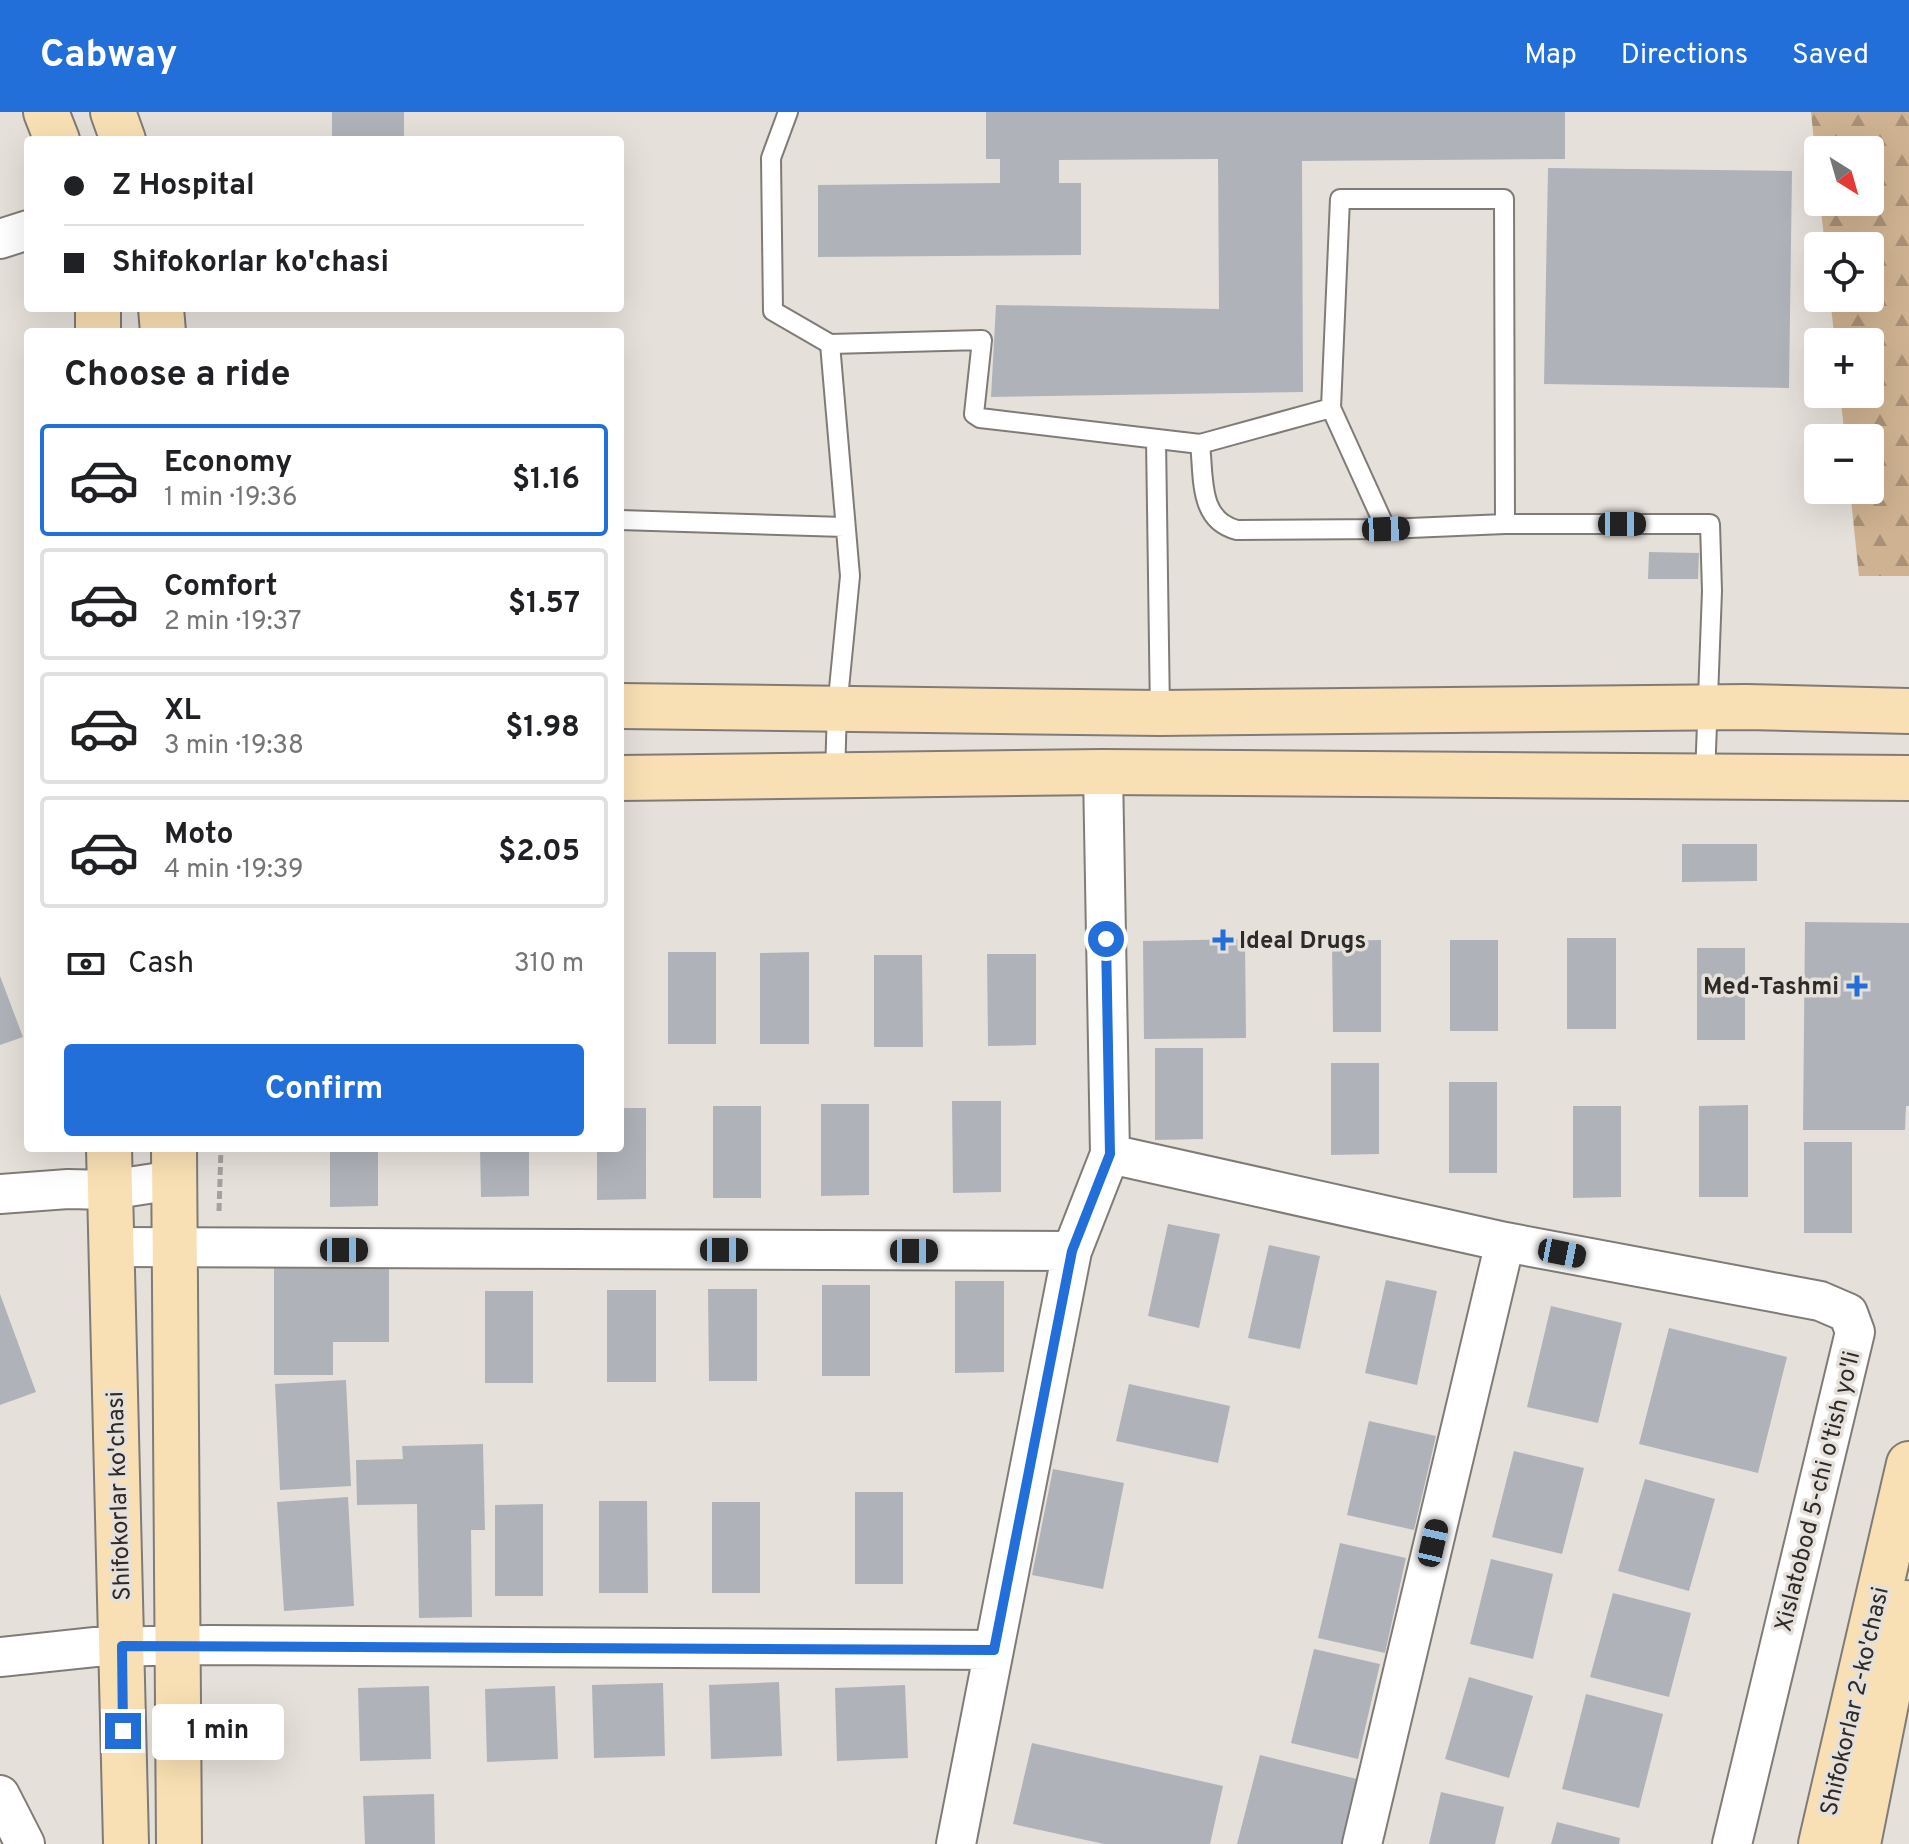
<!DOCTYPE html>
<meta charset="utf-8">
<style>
:root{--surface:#fff;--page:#f6f6f6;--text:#202124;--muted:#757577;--line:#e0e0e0;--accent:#226fda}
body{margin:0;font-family:Overpass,sans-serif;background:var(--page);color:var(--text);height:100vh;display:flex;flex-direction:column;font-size:30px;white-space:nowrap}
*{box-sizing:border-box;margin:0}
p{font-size:26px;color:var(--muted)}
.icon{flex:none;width:44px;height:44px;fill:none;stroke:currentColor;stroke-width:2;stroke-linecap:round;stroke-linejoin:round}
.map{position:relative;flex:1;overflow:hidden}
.drawer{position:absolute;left:24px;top:216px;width:600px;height:824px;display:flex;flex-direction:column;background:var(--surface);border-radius:8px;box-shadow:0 8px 32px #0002}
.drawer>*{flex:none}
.hud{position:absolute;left:24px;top:24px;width:600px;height:176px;border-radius:8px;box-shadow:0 8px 32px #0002;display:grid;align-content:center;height:176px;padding:0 40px;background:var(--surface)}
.needle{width:52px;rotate:143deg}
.controls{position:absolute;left:1804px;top:24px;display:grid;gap:16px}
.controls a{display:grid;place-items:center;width:80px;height:80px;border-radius:8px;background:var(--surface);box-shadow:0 8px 32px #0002;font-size:40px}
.end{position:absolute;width:36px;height:36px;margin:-18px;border:10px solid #226fda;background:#fff;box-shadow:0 0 0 4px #fff}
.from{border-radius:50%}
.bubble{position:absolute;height:56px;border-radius:8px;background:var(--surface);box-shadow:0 8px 32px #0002;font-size:26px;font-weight:700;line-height:56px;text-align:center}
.car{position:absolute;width:24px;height:48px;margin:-24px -12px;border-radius:10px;box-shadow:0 0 6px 2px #0007;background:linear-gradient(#222 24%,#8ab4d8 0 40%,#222 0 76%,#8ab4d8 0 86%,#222 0)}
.hud b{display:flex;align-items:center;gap:28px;height:76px;font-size:30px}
.hud b+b{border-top:2px solid var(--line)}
.hud i{width:20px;height:20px;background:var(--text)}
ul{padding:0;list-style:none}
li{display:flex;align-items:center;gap:24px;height:112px;margin:0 16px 12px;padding:0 24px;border:4px solid var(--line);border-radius:8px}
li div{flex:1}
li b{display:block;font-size:30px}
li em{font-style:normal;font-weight:700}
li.selected{border-color:var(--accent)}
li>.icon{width:72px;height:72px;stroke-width:1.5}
h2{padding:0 40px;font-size:36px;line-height:96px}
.pay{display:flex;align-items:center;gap:20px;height:88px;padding:0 40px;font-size:30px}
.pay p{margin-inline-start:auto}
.action{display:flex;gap:16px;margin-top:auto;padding:16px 40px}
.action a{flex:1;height:92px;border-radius:8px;background:var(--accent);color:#fff;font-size:32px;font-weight:700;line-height:92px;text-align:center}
header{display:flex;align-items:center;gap:48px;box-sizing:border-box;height:112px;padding:0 40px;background:var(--accent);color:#fff}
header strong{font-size:38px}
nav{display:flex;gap:44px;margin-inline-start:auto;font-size:28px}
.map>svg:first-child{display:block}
.forest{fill:url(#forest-firs)}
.building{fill:#afb3b9}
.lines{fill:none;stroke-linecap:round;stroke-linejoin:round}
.lane-casing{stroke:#807b76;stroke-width:22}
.street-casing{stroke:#807b76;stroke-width:42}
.secondary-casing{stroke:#807b76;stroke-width:48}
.path{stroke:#a6a19c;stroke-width:5;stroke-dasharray:8 4;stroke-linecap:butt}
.lane{stroke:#fff;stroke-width:18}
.street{stroke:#fff;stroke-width:38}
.secondary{stroke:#f9e0b4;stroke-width:44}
.route{stroke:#226fda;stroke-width:10}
.poi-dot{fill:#226fda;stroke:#e6e0da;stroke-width:3}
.labels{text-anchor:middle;stroke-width:7;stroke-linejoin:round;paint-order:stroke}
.poi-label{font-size:24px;font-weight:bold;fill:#2d2b29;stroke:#e6e0da;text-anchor:start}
.street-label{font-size:24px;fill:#2d2b29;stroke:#e6e0da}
</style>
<header>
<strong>Cabway</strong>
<nav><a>Map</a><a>Directions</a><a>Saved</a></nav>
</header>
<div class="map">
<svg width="1909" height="1732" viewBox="0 0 1909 1732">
<defs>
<pattern id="forest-firs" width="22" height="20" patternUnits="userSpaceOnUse" patternTransform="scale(2)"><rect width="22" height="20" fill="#ceb291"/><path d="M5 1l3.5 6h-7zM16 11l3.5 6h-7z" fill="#a89176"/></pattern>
</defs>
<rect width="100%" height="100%" fill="#e6e0da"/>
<!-- forest -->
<path class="forest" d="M1811,0h98v464h-50l-9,-86h20v-52h-25l-5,-44h30v-52h-35l-5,-44h40v-52h-45l-5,-44h50v-52h-52v32z"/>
<!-- building -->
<path class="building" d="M332,0h72v28h-72z
M986,0h579v47l-263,2 1,231 -312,5 5,-92 223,4 -1,-150 -159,1v23h22v72l-263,2v-72l182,-2v-24h-14z
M1548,56l244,3 -3,217 -245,-4z
M1649,440l50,1 -1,26h-50z
M1682,732h75v37l-75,1z
M1805,810l104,1v183h-3l-1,24h-102z
M1567,826h49v91h-49z
M1245,827l1,99 -102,1 -1,-98z
M1381,828v92h-48l-1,-91z
M1450,828h48v91h-48z
M1697,836h48v92h-48z
M668,840h48v92h-48z
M809,840v92h-49v-91z
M987,842h49v91l-48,1z
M874,843h48l1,92h-49z
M0,864l23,61 -23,8z
M1155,936h48v91l-48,1z
M1331,951h48v91l-48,1z
M1449,970h48v91h-48z
M952,989h49v91l-48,1z
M821,992h48v91l-48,1z
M1748,993v92h-49v-91z
M713,994h48v92h-48z
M1573,994h48v91l-48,1z
M620,996h26v91l-49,1v-52h23z
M1804,1030h48v91h-48z
M330,1036h48v58l-48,1z
M480,1036h49v48l-48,1z
M1168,1112l52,10 -21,94 -51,-12z
M1269,1133l51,11 -20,93 -52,-11z
M274,1151h115v79h-56v33h-59z
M1386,1168l51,11 -20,94 -52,-12z
M955,1169h49v91l-49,1z
M822,1173h48v91h-48z
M708,1177h49v92h-48z
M607,1178h49v92h-49z
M485,1179h48v92h-48z
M0,1182l36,98 -36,13z
M1551,1194l71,17 -24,100 -71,-16z
M1669,1216l118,29 -29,116 -119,-29z
M346,1268l5,106 -71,4 -5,-106z
M1129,1272l101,22 -12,57 -102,-22z
M1369,1309l67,15 -22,94 -67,-15z
M483,1332l2,86h-14l1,87 -53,1 -2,-114 -60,1 -1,-45 47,-1 -1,-13z
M1514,1339l70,17 -22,86 -70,-17z
M1053,1357l71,14 -21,106 -71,-14z
M1645,1367l70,20 -26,92 -71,-20z
M855,1380h48v92h-48z
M348,1385l6,109 -70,5 -7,-109z
M599,1389h48l1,92h-49z
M712,1390h48v91h-48z
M543,1392v92h-48v-91z
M1340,1431l66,15 -21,95 -67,-15z
M1491,1447l62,15 -20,85 -63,-15z
M1613,1481l78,20 -22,84 -79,-20z
M1314,1537l66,15 -22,95 -67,-16z
M1469,1565l64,19 -24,82 -64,-19z
M779,1570l3,74 -71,3 -2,-74z
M663,1571l2,73 -71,2 -2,-73z
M905,1573l3,73 -71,3 -2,-73z
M429,1574l2,73 -71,2 -2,-73z
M555,1574l3,73 -71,3 -2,-73z
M1586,1582l77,20 -24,94 -77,-19z
M1032,1631l191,43 -13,58h-106l-91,-20z
M1260,1643l105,26 -14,63h-114z
M1441,1680l63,15 -9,37h-66z
M434,1682l1,50h-70l-2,-48z
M1557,1710l63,16 -1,6h-68z"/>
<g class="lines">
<defs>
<path id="lane" d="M788,0l-17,46 2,153 57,33 20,232 -13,133 -2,66
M830,232l152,-4 -8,74 6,4 220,26
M1331,296l9,-209h164l1,325
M1156,327l4,274
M620,408l224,7
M1386,417l-55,-121 -131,36c4,33 -2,76 37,86l149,-1 119,-5h205l2,67 -7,186"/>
<path id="street" d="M0,127l28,-9
M1110,1042l395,88 315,59 28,12 7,19 -123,512
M0,1082l68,-5 41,1 65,-10
M111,1135l961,4
M0,1545l95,-10 115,-2 784,5
M0,1683l25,49
M956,1732l116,-593 38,-97 -7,-382
M1362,1732l143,-602"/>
<path id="secondary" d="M46,0l11,28
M113,0l10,28
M98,196v24
M161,196l2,24
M620,594l540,7 586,-6 163,4
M620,666l483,-6 806,6
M109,1036l17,696
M174,1036l5,696
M1821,1732l88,-380
M1858,1732l48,-241"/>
</defs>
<!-- lane casing -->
<use href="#lane" class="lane-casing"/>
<!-- street casing -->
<use href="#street" class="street-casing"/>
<!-- secondary casing -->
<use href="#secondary" class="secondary-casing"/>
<!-- path -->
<path class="path" d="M219,1099l2,-63"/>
<!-- lane -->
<use href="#lane" class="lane"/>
<!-- street -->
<use href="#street" class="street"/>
<!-- secondary -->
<use href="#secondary" class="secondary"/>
</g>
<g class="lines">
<!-- route -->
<path class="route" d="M123,1619l-1,-85 872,4 78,-399 38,-97 -4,-215"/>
</g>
<!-- markers -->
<g class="poi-dot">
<path d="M1219 816h8v8h8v8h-8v8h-8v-8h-8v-8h8z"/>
<path d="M1853 862h8v8h8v8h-8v8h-8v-8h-8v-8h8z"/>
</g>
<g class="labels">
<!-- poi labels -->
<g class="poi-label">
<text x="1239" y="836">Ideal Drugs</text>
<text x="1839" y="882" text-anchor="end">Med-Tashmi</text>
</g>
<!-- street labels -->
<g class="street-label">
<text transform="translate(1817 1379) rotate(-76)" y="8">Xislatobod 5-chi o'tish yo'li</text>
<text transform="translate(118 1384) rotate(-92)" y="8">Shifokorlar ko'chasi</text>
<text transform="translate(1854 1589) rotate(-77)" y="8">Shifokorlar 2-ko'chasi</text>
</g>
</g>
</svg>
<div class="controls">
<a><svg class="needle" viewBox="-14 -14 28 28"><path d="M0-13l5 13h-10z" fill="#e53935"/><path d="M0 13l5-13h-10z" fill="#757577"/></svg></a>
<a><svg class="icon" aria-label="locate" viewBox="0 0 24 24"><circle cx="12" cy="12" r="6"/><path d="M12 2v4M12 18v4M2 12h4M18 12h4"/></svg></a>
<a>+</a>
<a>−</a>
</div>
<i class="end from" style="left:1106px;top:827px"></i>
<i class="end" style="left:123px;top:1619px"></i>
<div class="bubble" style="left:152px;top:1592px;width:132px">1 min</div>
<i class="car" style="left:1622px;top:412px;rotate:90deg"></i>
<i class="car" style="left:1386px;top:417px;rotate:88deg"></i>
<i class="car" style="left:344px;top:1138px;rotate:90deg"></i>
<i class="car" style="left:724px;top:1138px;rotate:90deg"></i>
<i class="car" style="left:914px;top:1139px;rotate:90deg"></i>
<i class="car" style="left:1562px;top:1141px;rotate:101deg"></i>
<i class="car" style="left:1433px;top:1431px;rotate:13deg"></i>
<div class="hud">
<b><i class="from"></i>Z Hospital</b>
<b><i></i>Shifokorlar ko'chasi</b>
</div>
<section class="drawer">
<h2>Choose a ride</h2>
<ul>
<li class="selected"><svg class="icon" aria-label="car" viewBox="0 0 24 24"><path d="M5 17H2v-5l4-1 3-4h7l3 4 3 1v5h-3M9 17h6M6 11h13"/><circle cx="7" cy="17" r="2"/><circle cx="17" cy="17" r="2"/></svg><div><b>Economy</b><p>1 min · 19:36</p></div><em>$1.16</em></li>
<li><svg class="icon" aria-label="car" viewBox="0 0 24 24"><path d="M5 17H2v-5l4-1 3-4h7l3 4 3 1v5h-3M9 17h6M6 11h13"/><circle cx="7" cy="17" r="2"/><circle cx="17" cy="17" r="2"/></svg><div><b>Comfort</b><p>2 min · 19:37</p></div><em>$1.57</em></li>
<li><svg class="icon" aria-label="car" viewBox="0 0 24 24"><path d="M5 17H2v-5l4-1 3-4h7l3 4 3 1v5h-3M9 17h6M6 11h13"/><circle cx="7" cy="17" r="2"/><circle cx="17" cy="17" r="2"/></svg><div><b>XL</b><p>3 min · 19:38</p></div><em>$1.98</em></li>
<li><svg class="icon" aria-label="car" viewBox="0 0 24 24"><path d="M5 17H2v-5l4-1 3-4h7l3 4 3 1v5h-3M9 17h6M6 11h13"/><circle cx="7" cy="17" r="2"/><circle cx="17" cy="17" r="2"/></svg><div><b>Moto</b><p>4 min · 19:39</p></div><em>$2.05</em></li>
</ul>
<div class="pay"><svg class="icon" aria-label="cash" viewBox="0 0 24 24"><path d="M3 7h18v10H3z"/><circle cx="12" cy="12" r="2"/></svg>Cash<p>310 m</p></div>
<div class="action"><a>Confirm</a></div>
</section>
</div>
